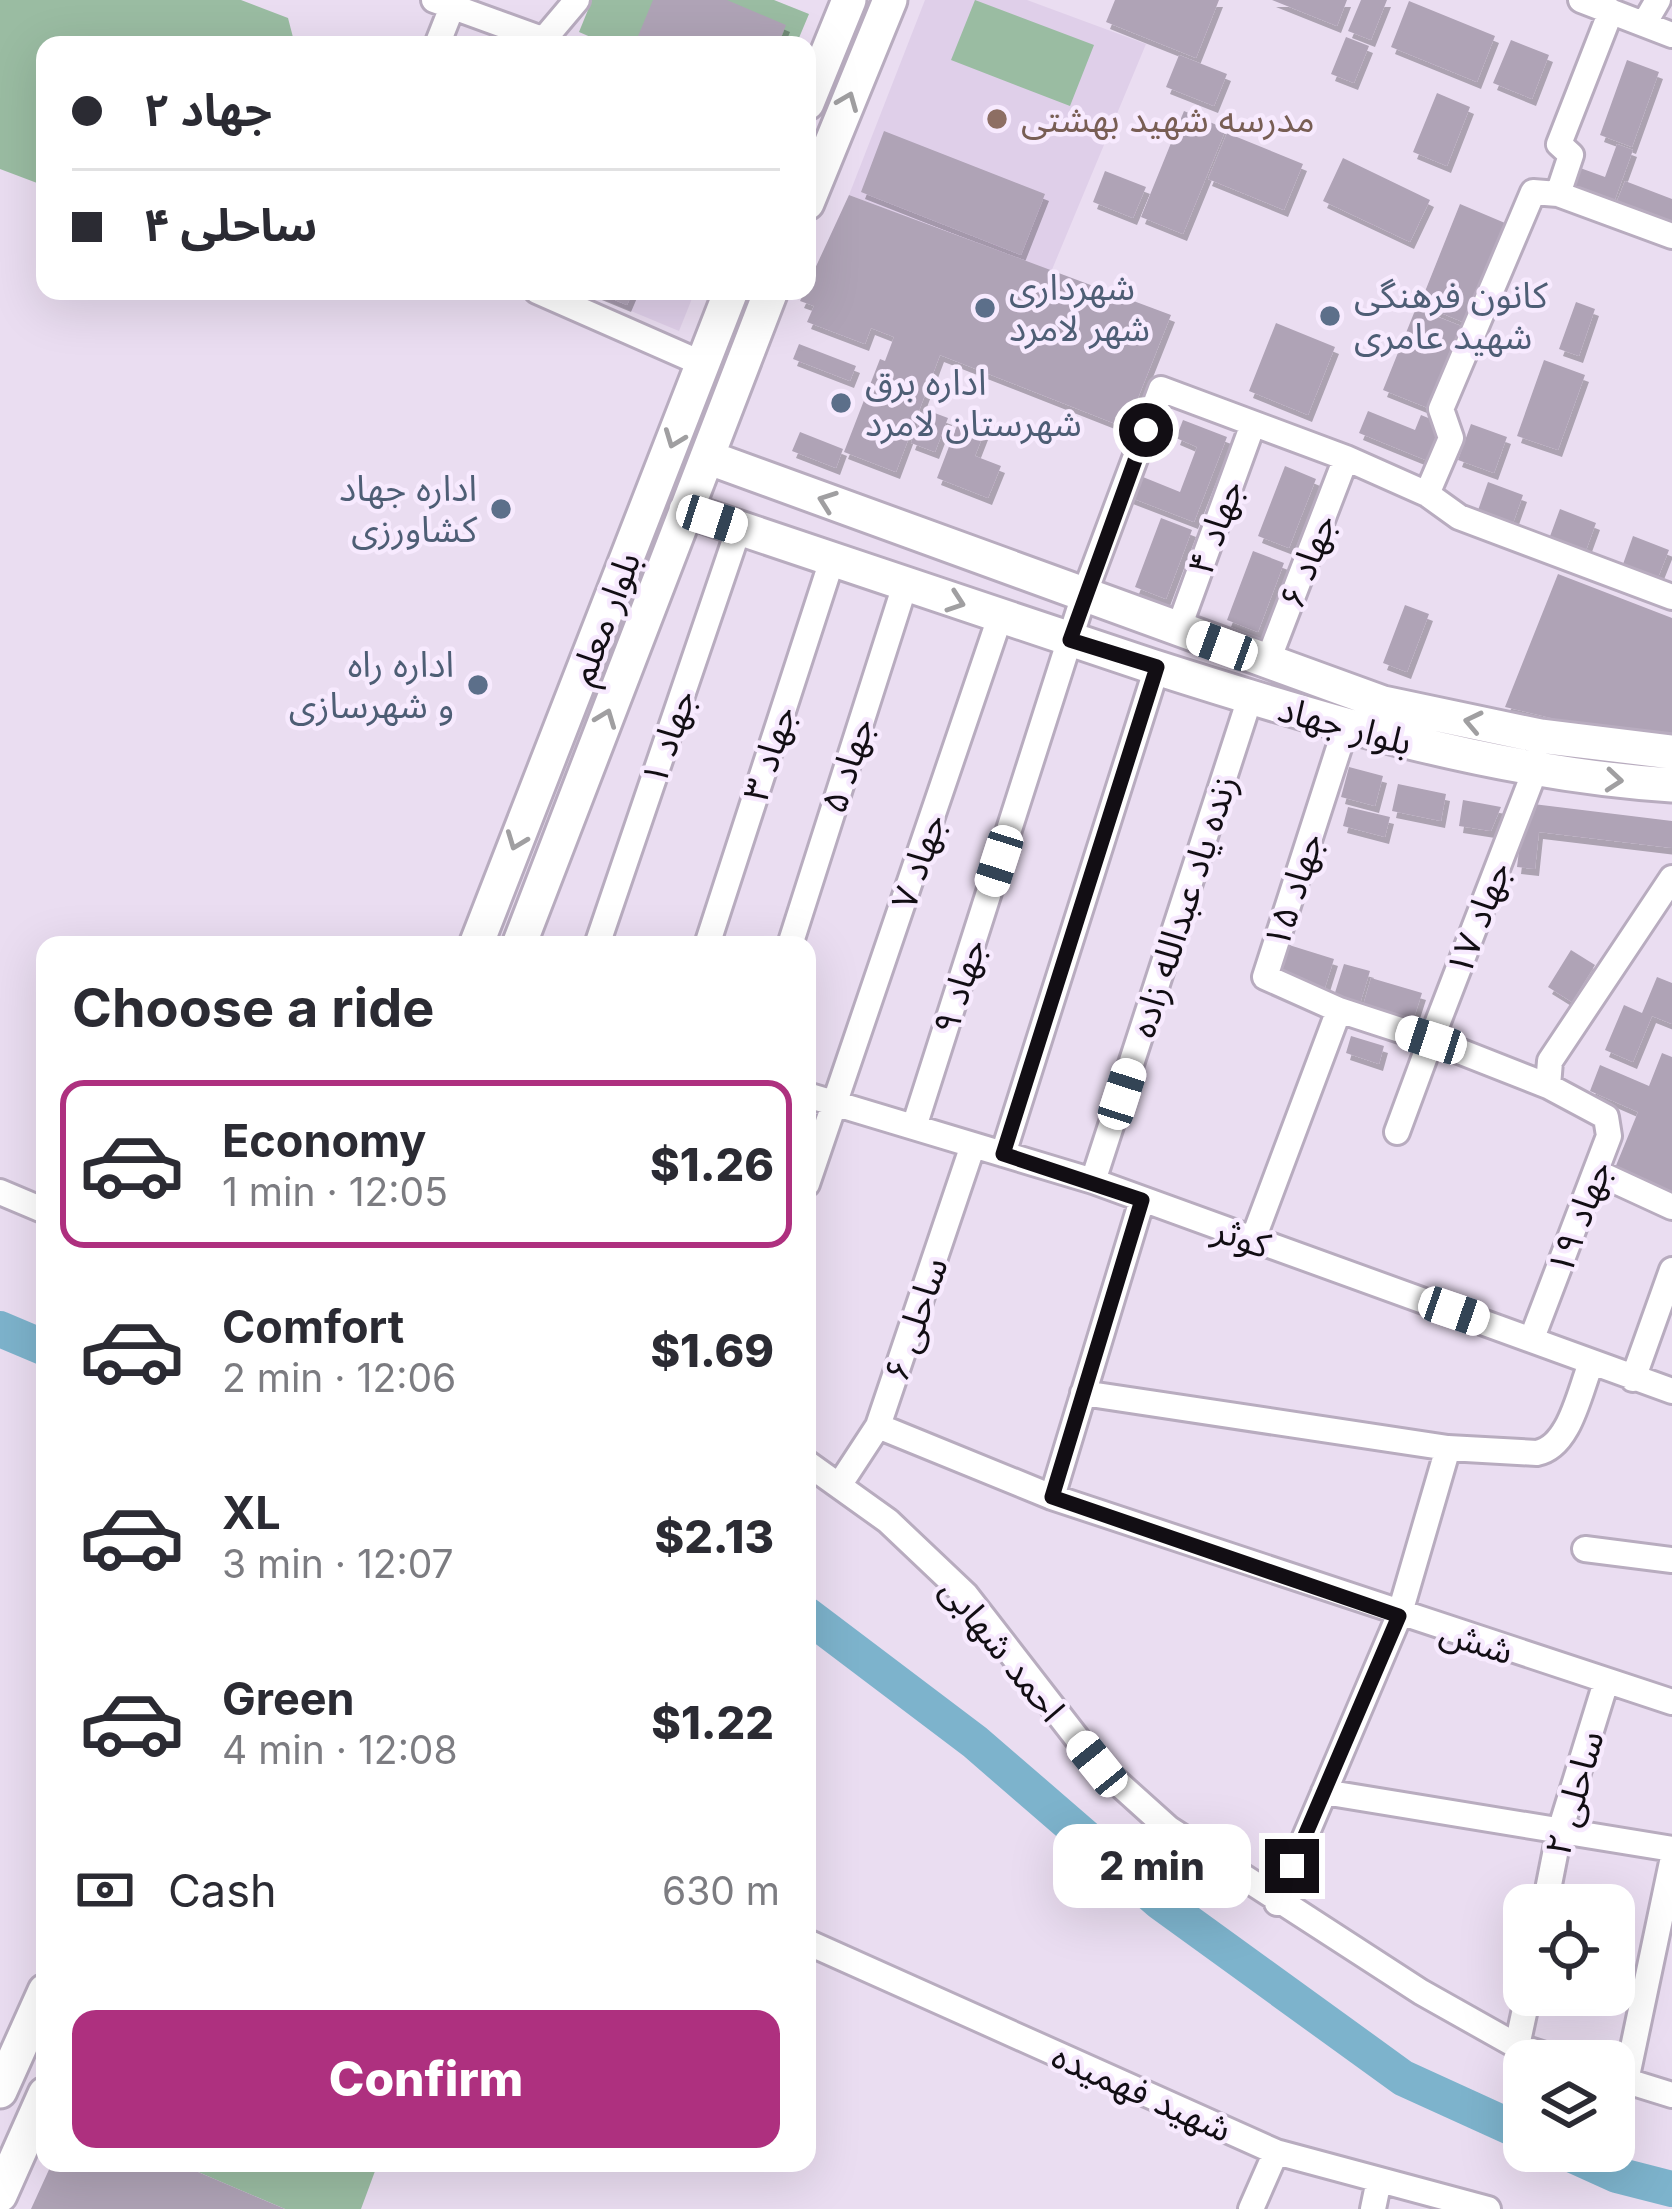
<!DOCTYPE html>
<meta charset="utf-8">
<style>
:root{--surface:#fff;--page:#f2f2f3;--text:#2b2b33;--muted:#7c7c81;--line:#e1e1e2;--accent:#ae307f}
body{margin:0;font-family:Inter,"Noto Sans Arabic",sans-serif;background:var(--page);color:var(--text);height:100vh;display:flex;flex-direction:column;font-size:45px;white-space:nowrap}
*{box-sizing:border-box;margin:0}
p{font-size:39px;color:var(--muted)}
.icon{flex:none;width:66px;height:66px;fill:none;stroke:currentColor;stroke-width:2;stroke-linecap:round;stroke-linejoin:round}
.map{position:relative;flex:1;overflow:hidden}
.drawer{position:absolute;left:36px;top:936px;width:780px;height:1236px;display:flex;flex-direction:column;background:var(--surface);border-radius:24px;box-shadow:0 12px 48px #0002}
.drawer>*{flex:none}
.guide{position:absolute;left:36px;top:36px;width:780px;height:264px;border-radius:24px;box-shadow:0 12px 48px #0002;display:grid;align-content:center;height:264px;padding:0 36px;background:var(--surface)}
.fabs{position:absolute;left:1503px;top:1884px;display:grid;gap:24px}
.fabs a{display:grid;place-items:center;width:132px;height:132px;border-radius:24px;background:var(--surface);box-shadow:0 12px 48px #0002;font-size:60px}
.end{position:absolute;width:54px;height:54px;margin:-27px;border:15px solid #120e14;background:#fff;box-shadow:0 0 0 6px #fff}
.from{border-radius:50%}
.bubble{position:absolute;height:84px;border-radius:24px;background:var(--surface);box-shadow:0 12px 48px #0002;font-size:39px;font-weight:800;line-height:84px;text-align:center}
.car{position:absolute;width:36px;height:72px;margin:-36px -18px;border-radius:15px;box-shadow:0 0 9px 3px #0007;background:linear-gradient(#fff 24%,#345 0 40%,#fff 0 76%,#345 0 86%,#fff 0)}
.guide b{display:flex;align-items:center;gap:42px;height:114px;font-size:45px}
.guide b+b{border-top:3px solid var(--line)}
.guide i{width:30px;height:30px;background:var(--text)}
ul{padding:0;list-style:none}
li{display:flex;align-items:center;gap:36px;height:168px;margin:0 24px 18px;padding:0 12px;border:6px solid transparent;border-radius:24px}
li div{flex:1}
li b{display:block;font-size:45px}
li em{font-style:normal;font-weight:800}
li.active{border-color:var(--accent)}
li>.icon{width:108px;height:108px;stroke-width:1.5}
h2{padding:0 36px;font-size:54px;line-height:144px}
.pay{display:flex;align-items:center;gap:30px;height:132px;padding:0 36px;font-size:45px}
.pay p{margin-inline-start:auto}
.button{display:flex;gap:24px;margin-top:auto;padding:24px 36px}
.button a{flex:1;height:138px;border-radius:24px;background:var(--accent);color:#fff;font-size:48px;font-weight:800;line-height:138px;text-align:center}
.map>svg:first-child{display:block}
.built{fill:#dfcfe9}
.green{fill:#9abca2}
.lines{fill:none;stroke-linecap:round;stroke-linejoin:round}
.river{stroke:#7db3cc;stroke-width:36}
.building{fill:#afa3b6;filter:url(#shadow)}
.street-casing{stroke:#b8acbf;stroke-width:30}
.secondary-casing{stroke:#b8acbf;stroke-width:39}
.street{stroke:#fff;stroke-width:24}
.secondary{stroke:#fff;stroke-width:33}
.oneway{stroke:#a09fa1}
.route{stroke:#120e14;stroke-width:15}
.education-dot{fill:#8d6e63;stroke:#f7eafe;stroke-width:4.5}
.service-dot{fill:#5c6f8a;stroke:#f7eafe;stroke-width:4.5}
.labels{text-anchor:middle;stroke-width:9;stroke-linejoin:round;paint-order:stroke}
.education-label{font-size:36px;fill:#785e54;stroke:#f7eafe;text-anchor:start}
.service-label{font-size:36px;fill:#4e5e75;stroke:#f7eafe;text-anchor:start}
.street-label{font-size:36px;fill:#120e14;stroke:#f7eafe}
</style>
<div class="map">
<svg width="1672" height="2209" viewBox="0 0 1672 2209">
<defs>
<filter id="shadow"><feDropShadow dx="4" dy="7" stdDeviation="0" flood-color="#0004"/></filter>
</defs>
<rect width="100%" height="100%" fill="#eaddf1"/>
<!-- built -->
<path class="built" d="M925,0h102l119,44 -95,228 -202,-77z
M583,291h112l-16,40z"/>
<!-- green -->
<path class="green" d="M0,0h241l47,18 7,27h-250v141l-45,-17z
M592,0h182l35,14 -13,31h-187l-30,-13z
M975,0l119,45 -24,61 -119,-46z
M177,2163h201l-17,46h-76z"/>
<g class="lines">
<!-- river -->
<path class="river" d="M0,1329l45,19
M807,1615l168,127 185,160 243,176 121,55
M1564,2151l53,24 55,14"/>
</g>
<!-- building -->
<path class="building" d="M653,0h74l59,25 -8,20h-133l-9,-4z
M1115,0h104l-23,58 -90,-36z
M1272,0h75l-10,26z
M1361,0h26l-16,40 -23,-9z
M1409,1l86,35 -18,46 -86,-35z
M1346,37l23,9 -15,37 -23,-9z
M1511,40l38,15 -17,44 -39,-16z
M1179,55l48,19 -13,32 -48,-19z
M1627,60l32,12 -27,75 -32,-12z
M1437,93l33,14 -23,59 -34,-14z
M1184,111l42,18 -43,105 -42,-17z
M884,131l161,63 -24,61 -160,-63z
M1227,133l76,31 -19,46 -76,-31z
M1617,144l16,6 -19,52 -49,-18 7,-19 33,12z
M1343,158l87,42 -20,42 -87,-41z
M1105,171l41,16 -13,31 -40,-16z
M1625,181l47,18v23l-55,-21z
M849,195l322,120 -45,113 -186,-73 -44,117 -52,-20 36,-93 5,2 9,-24 -23,-9 -6,16 -58,-22 7,-16 -14,-5z
M1460,204l45,19 -40,100 -45,-19z
M593,291h40l-6,14z
M1576,302l19,7 -16,47 -20,-7z
M1416,308l50,20 -33,82 -50,-20z
M1276,323l59,24 -27,68 -59,-24z
M799,344l57,22 -6,15 -57,-22z
M1544,360l41,15 -27,75 -41,-14z
M924,409l24,9 -13,34 -24,-9z
M1368,411l47,19 6,-15 22,9 -15,37 -69,-28z
M1183,420l44,17 -33,85 -65,-25 9,-22 42,17 17,-45 -21,-9z
M958,423l26,10 -9,23 26,10 -13,32 -51,-20z
M1471,424l36,13 -13,36 -36,-13z
M800,432l43,17 -7,19 -44,-17z
M1285,466l31,13 -27,69 -31,-12z
M1488,482l35,13 -11,31 -35,-13z
M1560,509l36,14 -11,30 -36,-14z
M1161,518l31,12 -26,69 -31,-12z
M1633,536l36,14 -12,30 -35,-13z
M1253,551l31,12 -26,69 -31,-12z
M1558,574l114,44v122l-63,-8 -104,-25z
M1405,605l24,9 -22,58 -24,-9z
M1349,767l34,9 -8,30 -34,-9z
M1398,784l48,10 -5,27 -49,-10z
M1463,800l38,7 -10,24 -32,-5z
M1525,803l147,18v27l-133,-16 -4,37 -18,-2z
M1348,807l42,10 -5,20 -42,-11z
M1289,945l45,14 -11,35 -45,-13z
M1571,950l24,15 -23,37 -24,-15z
M1344,964l26,7 -11,36 -26,-8z
M1657,977l15,6v41l-20,-8 -19,46 -28,-12 19,-45 18,8z
M1371,978l51,15 -10,31 -50,-15z
M1351,1036l33,10 -5,18 -33,-11z
M1662,1053l10,4v134l-57,-23 23,-56 -48,-21 10,-26 49,21z
M52,2163h125l108,46h-254z"/>
<g class="lines">
<defs>
<path id="street" d="M434,0l108,39
M1581,0l91,35
M1644,24l14,-24
M437,45l15,-38
M539,45l38,-45
M1558,194l114,42
M537,291l166,73
M1427,494l24,-56 -10,-29 92,-217 25,2 13,-39 -12,-11 52,-133
M1178,630l75,-206
M1267,663l79,-205
M1346,726l-81,251 74,33 92,30 103,-267
M597,945l142,-417
M707,945l125,-385
M790,945l115,-360
M807,1095l286,86 579,210
M914,1127l170,-532 77,-206 185,69 81,36 32,23 213,80
M1397,1132l34,-92 117,46
M1003,1154l154,-487
M1596,1172l76,35
M1093,1181l157,-483
M807,1184l193,-567
M0,1192l45,19
M1252,1242l87,-232
M1532,1338l77,-202 -3,-19 -58,-31 2,-25 122,-183
M1633,1379l39,-109
M1083,1393l365,55 89,5c32,-6 42,-59 53,-87
M878,1426l174,71 620,205
M807,1463l81,58 78,74 131,169 71,64 253,164 96,54 46,15
M840,1484l38,-58 95,-281
M1052,1497l90,-297
M1585,1549l87,11
M1324,1792l348,57
M1277,1903l122,-287 49,-168
M1545,1905l14,-71 47,-152
M807,1942l469,210 212,57
M1517,2046l11,-51
M1614,2077l58,18
M1626,2081l46,-219
M1251,2209l25,-57
M1373,2209l6,-29"/>
<path id="secondary" d="M807,103l42,-103
M807,203l83,-203
M707,457l676,246 157,33 132,16
M686,510c155,52 310,105 465,156 172,55 341,107 521,119
M476,945l255,-654
M519,945l252,-654
M0,2091l45,-100
M0,2195l45,-101"/>
</defs>
<!-- street casing -->
<use href="#street" class="street-casing"/>
<!-- secondary casing -->
<use href="#secondary" class="secondary-casing"/>
<!-- street -->
<use href="#street" class="street"/>
<!-- secondary -->
<use href="#secondary" class="secondary"/>
</g>
<!-- one-way arrows -->
<defs><path id="oneway-chevron" d="M-2-3.5L2.5 0L-2 3.5" fill="none" stroke-width="1.6" stroke-linecap="round" stroke-linejoin="round" transform="scale(3)"/></defs>
<g class="oneway">
<use href="#oneway-chevron" transform="translate(848 101) rotate(-68)"/>
<use href="#oneway-chevron" transform="translate(674 439) rotate(111)"/>
<use href="#oneway-chevron" transform="translate(827 501) rotate(-160)"/>
<use href="#oneway-chevron" transform="translate(956 602) rotate(19)"/>
<use href="#oneway-chevron" transform="translate(606 718) rotate(-69)"/>
<use href="#oneway-chevron" transform="translate(1473 722) rotate(-168)"/>
<use href="#oneway-chevron" transform="translate(1614 780) rotate(5)"/>
<use href="#oneway-chevron" transform="translate(516 841) rotate(111)"/>
</g>
<g class="lines">
<!-- route -->
<path class="route" d="M1146,430l-76,210 87,27 -154,487 139,46 -90,297 347,119 -107,250"/>
</g>
<!-- markers -->
<circle class="education-dot" cx="997" cy="119" r="12"/>
<g class="service-dot">
<circle cx="985" cy="308" r="12"/>
<circle cx="1330" cy="316" r="12"/>
<circle cx="841" cy="403" r="12"/>
<circle cx="501" cy="509" r="12"/>
<circle cx="478" cy="685" r="12"/>
</g>
<g class="labels">
<!-- education labels -->
<g class="education-label">
<text x="1021" y="132">مدرسه شهید بهشتی</text>
</g>
<!-- service labels -->
<g class="service-label">
<text x="1009" y="300">شهرداری<tspan x="1009" dy="41">شهر لامرد</tspan></text>
<text x="1354" y="308">کانون فرهنگی<tspan x="1354" dy="41">شهید عامری</tspan></text>
<text x="865" y="395">اداره برق<tspan x="865" dy="41">شهرستان لامرد</tspan></text>
<text x="477" y="501" text-anchor="end">اداره جهاد<tspan x="477" dy="41">کشاورزی</tspan></text>
<text x="454" y="677" text-anchor="end">اداره راه<tspan x="454" dy="41">و شهرسازی</tspan></text>
</g>
<!-- street labels -->
<g class="street-label">
<text transform="translate(1215 527) rotate(-70)" y="13">جهاد ۴</text>
<text transform="translate(1307 561) rotate(-69)" y="13">جهاد ۶</text>
<text transform="translate(604 618) rotate(-69)" y="13">بلوار معلم</text>
<text transform="translate(1345 725) rotate(15)" y="13">بلوار جهاد</text>
<text transform="translate(668 737) rotate(-71)" y="13">جهاد ۱</text>
<text transform="translate(769 753) rotate(-72)" y="13">جهاد ۳</text>
<text transform="translate(847 765) rotate(-72)" y="13">جهاد ۵</text>
<text transform="translate(918 861) rotate(-71)" y="13">جهاد ۷</text>
<text transform="translate(1293 890) rotate(-72)" y="13">جهاد ۱۵</text>
<text transform="translate(1183 906) rotate(-72)" y="13">زنده یاد عبدالله زاده</text>
<text transform="translate(1478 918) rotate(-69)" y="13">جهاد ۱۷</text>
<text transform="translate(959 986) rotate(-72)" y="13">جهاد ۹</text>
<text transform="translate(1579 1217) rotate(-69)" y="13">جهاد ۱۹</text>
<text transform="translate(1242 1237) rotate(20)" y="13">کوثر</text>
<text transform="translate(915 1319) rotate(-71)" y="13">ساحلی ۶</text>
<text transform="translate(1477 1641) rotate(18)" y="13">شش</text>
<text transform="translate(1003 1649) rotate(51)" y="13">احمد شهابی</text>
<text transform="translate(1574 1793) rotate(-74)" y="13">ساحلی ۲</text>
<text transform="translate(1142 2092) rotate(24)" y="13">شهید فهمیده</text>
</g>
</g>
</svg>
<div class="fabs">
<a><svg class="icon" aria-label="locate" viewBox="0 0 24 24"><circle cx="12" cy="12" r="6"/><path d="M12 2v4M12 18v4M2 12h4M18 12h4"/></svg></a>
<a><svg class="icon" aria-label="layers" viewBox="0 0 24 24"><path d="M12 4l9 5-9 5-9-5zM3 14l9 5 9-5"/></svg></a>
</div>
<i class="end from" style="left:1146px;top:430px"></i>
<i class="end" style="left:1292px;top:1866px"></i>
<div class="bubble" style="left:1053px;top:1824px;width:198px">2 min</div>
<i class="car" style="left:712px;top:519px;rotate:108deg"></i>
<i class="car" style="left:1222px;top:646px;rotate:290deg"></i>
<i class="car" style="left:999px;top:861px;rotate:198deg"></i>
<i class="car" style="left:1431px;top:1040px;rotate:288deg"></i>
<i class="car" style="left:1122px;top:1094px;rotate:18deg"></i>
<i class="car" style="left:1454px;top:1311px;rotate:109deg"></i>
<i class="car" style="left:1097px;top:1764px;rotate:321deg"></i>
<div class="guide">
<b><i class="from"></i>جهاد ۲</b>
<b><i></i>ساحلی ۴</b>
</div>
<section class="drawer">
<h2>Choose a ride</h2>
<ul>
<li class="active"><svg class="icon" aria-label="car" viewBox="0 0 24 24"><path d="M5 17H2v-5l4-1 3-4h7l3 4 3 1v5h-3M9 17h6M6 11h13"/><circle cx="7" cy="17" r="2"/><circle cx="17" cy="17" r="2"/></svg><div><b>Economy</b><p>1 min · 12:05</p></div><em>$1.26</em></li>
<li><svg class="icon" aria-label="car" viewBox="0 0 24 24"><path d="M5 17H2v-5l4-1 3-4h7l3 4 3 1v5h-3M9 17h6M6 11h13"/><circle cx="7" cy="17" r="2"/><circle cx="17" cy="17" r="2"/></svg><div><b>Comfort</b><p>2 min · 12:06</p></div><em>$1.69</em></li>
<li><svg class="icon" aria-label="car" viewBox="0 0 24 24"><path d="M5 17H2v-5l4-1 3-4h7l3 4 3 1v5h-3M9 17h6M6 11h13"/><circle cx="7" cy="17" r="2"/><circle cx="17" cy="17" r="2"/></svg><div><b>XL</b><p>3 min · 12:07</p></div><em>$2.13</em></li>
<li><svg class="icon" aria-label="car" viewBox="0 0 24 24"><path d="M5 17H2v-5l4-1 3-4h7l3 4 3 1v5h-3M9 17h6M6 11h13"/><circle cx="7" cy="17" r="2"/><circle cx="17" cy="17" r="2"/></svg><div><b>Green</b><p>4 min · 12:08</p></div><em>$1.22</em></li>
</ul>
<div class="pay"><svg class="icon" aria-label="cash" viewBox="0 0 24 24"><path d="M3 7h18v10H3z"/><circle cx="12" cy="12" r="2"/></svg>Cash<p>630 m</p></div>
<div class="button"><a>Confirm</a></div>
</section>
</div>
